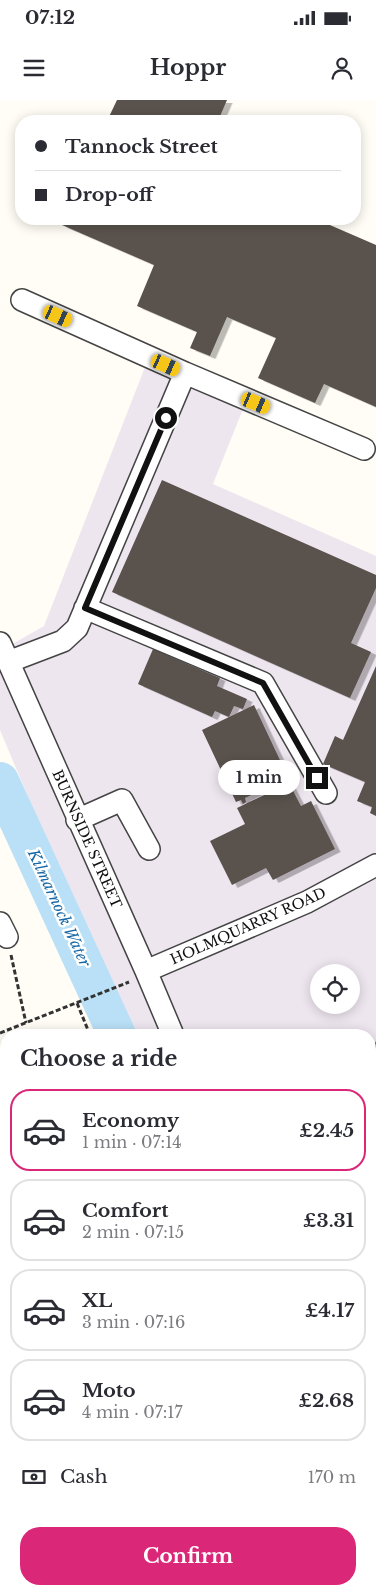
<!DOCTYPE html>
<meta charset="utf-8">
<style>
:root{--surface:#fff;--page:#f2f2f3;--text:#2b2b33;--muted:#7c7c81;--line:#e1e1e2;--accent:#db2777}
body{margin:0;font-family:"Libre Baskerville",serif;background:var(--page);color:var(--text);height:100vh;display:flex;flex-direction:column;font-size:19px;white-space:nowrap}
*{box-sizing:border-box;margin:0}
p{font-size:16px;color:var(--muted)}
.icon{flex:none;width:28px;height:28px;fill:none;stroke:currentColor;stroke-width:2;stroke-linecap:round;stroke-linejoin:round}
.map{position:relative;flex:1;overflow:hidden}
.details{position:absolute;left:0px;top:929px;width:376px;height:566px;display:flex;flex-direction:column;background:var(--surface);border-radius:20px 20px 0 0;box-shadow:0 2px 12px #0003}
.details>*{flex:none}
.hud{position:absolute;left:15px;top:15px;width:346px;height:110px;border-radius:20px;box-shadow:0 2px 12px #0003;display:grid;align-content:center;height:110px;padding:0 20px;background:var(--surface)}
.controls{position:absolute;left:310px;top:864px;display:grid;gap:10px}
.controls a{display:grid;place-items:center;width:50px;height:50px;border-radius:50%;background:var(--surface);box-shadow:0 2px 12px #0003;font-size:25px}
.end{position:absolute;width:22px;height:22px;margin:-11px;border:6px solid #111;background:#fff;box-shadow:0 0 0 2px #fff}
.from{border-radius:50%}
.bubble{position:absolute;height:35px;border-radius:18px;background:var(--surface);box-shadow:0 2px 12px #0003;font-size:16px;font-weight:700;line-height:35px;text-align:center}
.car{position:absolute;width:15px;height:30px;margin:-15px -8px;border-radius:6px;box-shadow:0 0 4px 1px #0007;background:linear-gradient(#f5c518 24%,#345 0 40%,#f5c518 0 76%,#345 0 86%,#f5c518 0)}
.hud b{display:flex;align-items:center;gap:18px;height:48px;font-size:19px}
.hud b+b{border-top:1px solid var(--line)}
.hud i{width:12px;height:12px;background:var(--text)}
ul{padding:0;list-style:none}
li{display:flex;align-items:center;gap:15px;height:82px;margin:0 10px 8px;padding:0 10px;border:2px solid var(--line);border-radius:20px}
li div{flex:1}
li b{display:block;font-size:19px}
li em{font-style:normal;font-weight:700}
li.current{border-color:var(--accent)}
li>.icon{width:45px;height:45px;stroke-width:1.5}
h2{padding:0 20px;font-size:22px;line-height:60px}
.pay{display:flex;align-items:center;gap:12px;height:55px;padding:0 20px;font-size:19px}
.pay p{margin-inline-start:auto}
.action{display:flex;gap:10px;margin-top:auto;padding:10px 20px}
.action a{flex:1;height:58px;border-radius:20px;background:var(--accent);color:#fff;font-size:20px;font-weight:700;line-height:58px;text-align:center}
.status{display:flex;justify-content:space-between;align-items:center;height:35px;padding:0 25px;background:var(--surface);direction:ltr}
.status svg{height:14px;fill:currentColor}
header{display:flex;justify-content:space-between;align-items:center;height:65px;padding:0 20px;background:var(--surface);font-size:22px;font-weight:700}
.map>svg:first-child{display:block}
.industrial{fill:#eee6ef;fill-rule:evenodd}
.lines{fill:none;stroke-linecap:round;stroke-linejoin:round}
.river{stroke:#b9e0f7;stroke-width:38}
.building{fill:#5a524d;filter:url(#shadow)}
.minor-casing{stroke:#444;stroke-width:24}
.path{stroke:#333;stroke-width:3;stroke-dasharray:5 2.5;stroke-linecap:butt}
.minor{stroke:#fff;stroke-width:21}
.route{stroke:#111;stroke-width:6}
.labels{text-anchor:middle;stroke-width:5;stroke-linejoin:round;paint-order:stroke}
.street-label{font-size:14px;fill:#111;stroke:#fff}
.water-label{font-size:15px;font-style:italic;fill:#1768a6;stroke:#fff}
</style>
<div class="status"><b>07:12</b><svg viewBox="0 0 49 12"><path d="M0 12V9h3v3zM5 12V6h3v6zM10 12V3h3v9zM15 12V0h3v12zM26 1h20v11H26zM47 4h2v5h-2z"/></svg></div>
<header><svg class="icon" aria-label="menu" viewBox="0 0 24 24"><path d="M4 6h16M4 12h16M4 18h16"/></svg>Hoppr<svg class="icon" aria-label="person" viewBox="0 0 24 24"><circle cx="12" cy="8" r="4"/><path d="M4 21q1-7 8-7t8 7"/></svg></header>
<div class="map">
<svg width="376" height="1494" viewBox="0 0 376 1494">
<defs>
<filter id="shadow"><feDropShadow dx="5.5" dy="3" stdDeviation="0" flood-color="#0004"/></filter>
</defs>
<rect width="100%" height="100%" fill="#fffdf5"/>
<!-- industrial -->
<path class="industrial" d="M145,267l98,42 -30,75 163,72v1038h-14l-2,-5h10v-554h-242l-128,-305v-79l44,-25zM319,872h32v33h-32z
M67,1489h242l2,5h-245z"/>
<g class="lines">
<!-- river -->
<path class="river" d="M0,681l117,254
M366,1489l2,5"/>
</g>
<!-- building -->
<path class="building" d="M117,0h110l-9,21h-111z
M65,119h251l60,26v162l-52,-23 -9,19 -57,-25 18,-40 -49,-21 -17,39 -20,-8 7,-16 -60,-26 17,-41 -92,-40z
M162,380l214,95v13l-25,55 20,9 -21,46 -238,-106z
M153,549l67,29 -3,8 30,13 -4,10 -9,-3 -5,11 -14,-6 -3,6 -74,-33z
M376,566v150l-6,-3 2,-6 -15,-6 8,-19 -42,-18 12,-28 8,4z
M254,605l34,72 -43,21 1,4 -3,2 -2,-4 -5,2 -34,-72z
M289,683l12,23 10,-5 24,48 -62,31 -7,-12 -34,17 -22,-44 35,-17 -8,-16z
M376,941v27h-1l-2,-20z
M6,961v64l-6,1v-64z
M6,1035v44h-5l-1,-43z
M376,1053v45l-6,2v-44z"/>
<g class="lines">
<defs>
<path id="minor" d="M22,200l163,73
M85,508l178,75 63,110
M0,543l146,328 27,64
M8,562l55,-21 14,-13 108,-255 179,76
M77,720l45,-20 27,49
M0,823l7,14
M146,871l161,-69 69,-37
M370,1257l6,1
M370,1392l6,14"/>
</defs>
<!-- minor casing -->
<use href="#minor" class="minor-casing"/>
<!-- path -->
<path class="path" d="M11,855l15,68
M77,903l13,32
M0,933l129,-51
M331,1489l2,5"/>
<!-- minor -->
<use href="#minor" class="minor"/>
</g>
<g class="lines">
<!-- route -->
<path class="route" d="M166,318l-81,190 178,75 54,95"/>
</g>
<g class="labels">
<!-- street labels -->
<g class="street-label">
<text transform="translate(87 739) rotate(66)" y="5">BURNSIDE STREET</text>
<text transform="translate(248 826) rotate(-24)" y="5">HOLMQUARRY ROAD</text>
</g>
<!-- water labels -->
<g class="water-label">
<text transform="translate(59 808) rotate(65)" y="5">Kilmarnock Water</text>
</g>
</g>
</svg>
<div class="controls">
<a><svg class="icon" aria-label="locate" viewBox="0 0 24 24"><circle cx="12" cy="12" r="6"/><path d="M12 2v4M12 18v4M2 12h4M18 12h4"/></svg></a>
</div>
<i class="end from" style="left:166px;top:318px"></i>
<i class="end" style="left:317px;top:678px"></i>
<div class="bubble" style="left:218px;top:660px;width:82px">1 min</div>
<i class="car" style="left:58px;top:216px;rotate:114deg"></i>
<i class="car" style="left:166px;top:265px;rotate:114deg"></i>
<i class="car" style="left:256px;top:303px;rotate:113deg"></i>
<div class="hud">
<b><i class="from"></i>Tannock Street</b>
<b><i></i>Drop-off</b>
</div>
<section class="details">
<h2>Choose a ride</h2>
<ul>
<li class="current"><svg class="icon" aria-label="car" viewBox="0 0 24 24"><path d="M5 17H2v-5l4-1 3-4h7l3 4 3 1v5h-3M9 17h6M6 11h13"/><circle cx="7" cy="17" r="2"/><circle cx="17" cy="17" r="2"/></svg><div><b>Economy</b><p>1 min · 07:14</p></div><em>£2.45</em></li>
<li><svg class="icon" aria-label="car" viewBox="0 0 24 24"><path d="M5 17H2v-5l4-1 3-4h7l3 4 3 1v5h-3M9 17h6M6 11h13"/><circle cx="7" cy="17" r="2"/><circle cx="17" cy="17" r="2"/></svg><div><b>Comfort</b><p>2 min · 07:15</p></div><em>£3.31</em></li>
<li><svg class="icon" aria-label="car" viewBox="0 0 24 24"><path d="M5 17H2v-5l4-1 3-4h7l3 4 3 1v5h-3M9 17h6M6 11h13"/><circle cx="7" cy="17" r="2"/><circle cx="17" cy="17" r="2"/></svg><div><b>XL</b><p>3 min · 07:16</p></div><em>£4.17</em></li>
<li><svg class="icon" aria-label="car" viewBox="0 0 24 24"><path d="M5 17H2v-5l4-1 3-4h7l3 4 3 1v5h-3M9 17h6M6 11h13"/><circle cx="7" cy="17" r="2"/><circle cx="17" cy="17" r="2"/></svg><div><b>Moto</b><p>4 min · 07:17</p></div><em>£2.68</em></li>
</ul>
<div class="pay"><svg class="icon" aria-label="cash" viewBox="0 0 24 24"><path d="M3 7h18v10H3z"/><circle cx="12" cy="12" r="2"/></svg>Cash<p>170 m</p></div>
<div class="action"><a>Confirm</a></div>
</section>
</div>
